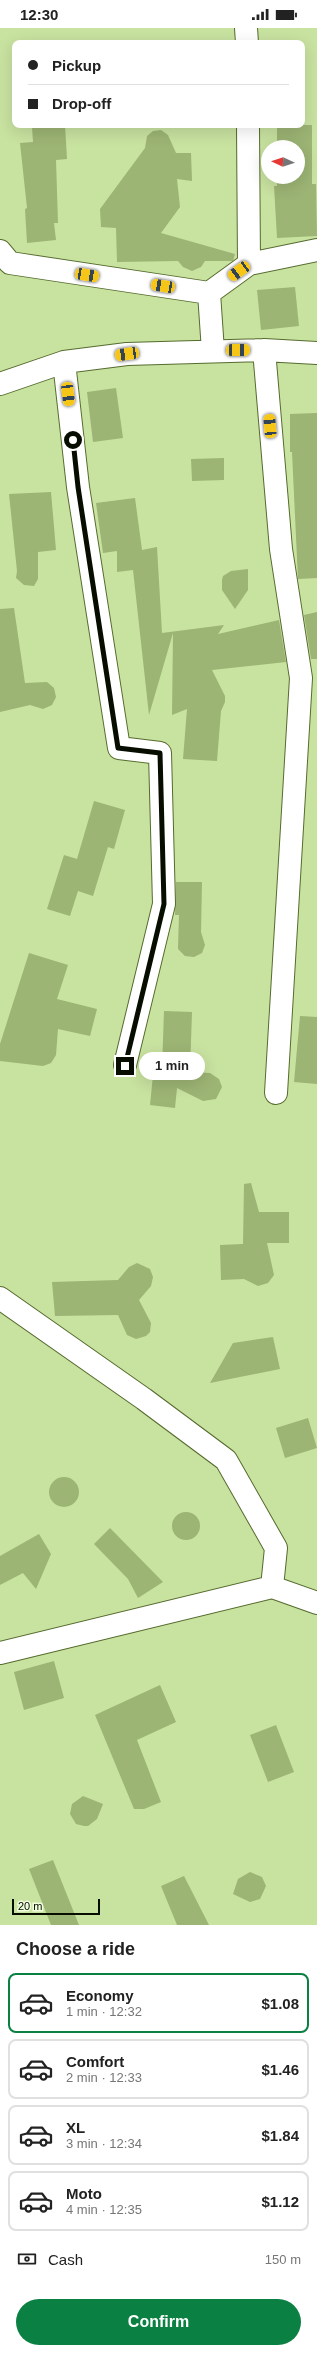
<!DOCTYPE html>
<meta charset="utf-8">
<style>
:root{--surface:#fff;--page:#f2f2f2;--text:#222;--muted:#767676;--line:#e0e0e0;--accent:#0b8043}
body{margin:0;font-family:Arial,sans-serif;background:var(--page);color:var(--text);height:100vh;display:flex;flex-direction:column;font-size:15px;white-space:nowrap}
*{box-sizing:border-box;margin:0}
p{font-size:13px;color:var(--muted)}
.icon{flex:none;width:22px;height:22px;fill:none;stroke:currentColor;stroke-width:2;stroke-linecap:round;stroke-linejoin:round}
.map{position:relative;height:1897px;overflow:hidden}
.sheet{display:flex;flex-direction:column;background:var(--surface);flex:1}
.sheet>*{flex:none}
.banner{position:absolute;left:12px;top:12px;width:293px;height:88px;border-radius:8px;box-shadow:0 4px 16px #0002;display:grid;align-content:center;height:88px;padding:0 16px;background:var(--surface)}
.needle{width:26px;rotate:273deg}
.controls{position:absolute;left:261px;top:112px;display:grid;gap:8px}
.controls a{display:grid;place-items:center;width:44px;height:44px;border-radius:50%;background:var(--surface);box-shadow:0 4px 16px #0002;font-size:20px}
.scale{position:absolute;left:12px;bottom:10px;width:88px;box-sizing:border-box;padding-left:4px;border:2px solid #070e00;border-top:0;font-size:11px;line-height:14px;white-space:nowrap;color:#070e00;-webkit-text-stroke:3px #f0fedd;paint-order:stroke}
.end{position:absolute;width:18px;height:18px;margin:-9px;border:5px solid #070e00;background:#fff;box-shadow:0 0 0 2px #fff}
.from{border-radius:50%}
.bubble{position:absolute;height:28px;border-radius:14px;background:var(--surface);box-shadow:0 4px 16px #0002;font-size:13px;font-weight:800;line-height:28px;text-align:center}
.car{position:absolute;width:12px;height:24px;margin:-12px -6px;border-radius:5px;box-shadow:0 0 3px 1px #0007;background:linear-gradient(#f5c518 24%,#345 0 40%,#f5c518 0 76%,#345 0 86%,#f5c518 0)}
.banner b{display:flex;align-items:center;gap:14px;height:38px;font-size:15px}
.banner b+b{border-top:1px solid var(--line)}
.banner i{width:10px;height:10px;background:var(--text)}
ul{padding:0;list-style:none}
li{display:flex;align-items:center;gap:12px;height:60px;margin:0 8px 6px;padding:0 8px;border:2px solid var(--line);border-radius:8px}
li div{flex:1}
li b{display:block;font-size:15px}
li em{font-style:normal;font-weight:800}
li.on{border-color:var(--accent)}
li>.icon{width:36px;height:36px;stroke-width:1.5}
h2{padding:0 16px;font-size:18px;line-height:48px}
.pay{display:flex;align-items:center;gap:10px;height:44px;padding:0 16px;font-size:15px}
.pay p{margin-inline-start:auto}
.primary-button{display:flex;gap:8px;margin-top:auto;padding:8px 16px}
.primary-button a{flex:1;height:46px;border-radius:24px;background:var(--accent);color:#fff;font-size:16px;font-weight:800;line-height:46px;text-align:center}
.status{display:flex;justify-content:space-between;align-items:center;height:28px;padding:0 20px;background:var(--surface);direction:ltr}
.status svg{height:11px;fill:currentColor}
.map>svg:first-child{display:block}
.building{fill:#9cb474}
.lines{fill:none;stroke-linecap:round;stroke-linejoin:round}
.street-casing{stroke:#566b2e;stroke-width:24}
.street{stroke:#fff;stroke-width:22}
.route{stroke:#070e00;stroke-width:5}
</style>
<div class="status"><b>12:30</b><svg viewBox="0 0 49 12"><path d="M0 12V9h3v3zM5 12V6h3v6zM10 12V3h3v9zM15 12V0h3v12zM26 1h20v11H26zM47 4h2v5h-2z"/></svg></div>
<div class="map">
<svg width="317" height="1897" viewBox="0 0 317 1897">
<rect width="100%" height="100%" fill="#c8e2a0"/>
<!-- building -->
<path class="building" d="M65,97l2,34 -11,1 2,63h-4l2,17 -29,3 -2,-34 2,-1 -7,-65 13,-1 -1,-15z
M277,97h35v59h4l1,52 -40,2 -3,-52h3v-9h21v-30h-21z
M161,102l7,5 8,18h15l1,28 -15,-2 3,28 -19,26 74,21 -2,7h-28l-4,6 -9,4 -9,-4 -5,-6 -61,1 -1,-34 -15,-1 -1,-18 45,-61 2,-12 6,-5z
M295,259l4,39 -38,4 -4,-40z
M116,360l7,50 -30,4 -6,-50z
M317,385v165l-19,1 -6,-127h-2v-38z
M224,430v22l-32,1 -1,-22z
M51,464l5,58 -18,2v27l-4,7 -10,-1 -8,-7 1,-7 -8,-77z
M135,470l7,52 15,-3 5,86 62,-8 -6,9 61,-14 7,42 -74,8 13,26v6l-4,9 -4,50 -34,-2 4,-50 -15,6 1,-82 -24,82 -16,-145 -16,2v-21l-14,2 -7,-50z
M248,541v21l-13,19 -13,-19v-10l1,-4 8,-5z
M14,580l11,75 22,-1 7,6 2,9 -4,8 -9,4 -13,-4 -30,7v-103z
M317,584v47h-6l-7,-44z
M94,773l31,9 -11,39 -6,-2 -15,49 -15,-5 -8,25 -23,-7 17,-54 13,4z
M176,854h26l-1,50 4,13 -3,8 -8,4 -9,-1 -7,-7 1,-34h-4z
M29,925l39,12 -11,34 40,10 -7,27 -32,-7 -2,26 -5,8 -8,3 -43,-5v-17z
M164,983l28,1 -2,60 20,1 9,6 3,8 -6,12 -13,2 -26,-13 -2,20 -25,-3 3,-30 -11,-5 20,-1z
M300,988l17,1v67l-23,-2z
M251,1155l8,29h30v31h-22l7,32 -6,8 -10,3 -14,-7 -23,1 -1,-35 23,-1 1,-60z
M137,1235l13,6 3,8 -2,9 -12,14 12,23 -1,9 -4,4 -10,3 -9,-4 -9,-20 -63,1 -3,-34 66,-2 11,-13z
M273,1309l7,32 -70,14 23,-40z
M308,1390l9,30 -32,10 -9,-30z
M49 1464a15 15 0 1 1 30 0a15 15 0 1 1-30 0Z
M172 1498a14 14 0 1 1 28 0a14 14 0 1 1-28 0Z
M110,1500l53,54 -25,16 -10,-19 -34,-35z
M39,1506l12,20 -15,35 -13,-16 -23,12v-29z
M54,1633l10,37 -40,12 -10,-38z
M160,1657l16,37 -39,18 24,62 -17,7h-10l-39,-94z
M276,1697l18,47 -26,10 -18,-47z
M83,1768l20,8 -6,15 -9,7h-4l-8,-2 -6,-10 2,-10z
M53,1832l26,65h-28l-22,-56z
M250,1844l12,5 4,9 -6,13 -10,3 -17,-8 5,-15z
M184,1848l25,49h-32l-16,-39z"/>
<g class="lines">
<defs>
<path id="street" d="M246,0l1,15
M0,223l10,12 199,30 4,58
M249,236l68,-14
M209,265l40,-29 -1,-139
M264,322l17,199 20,129 -25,415
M64,334l14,125 41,261 41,5 4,151 -39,161
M0,356l64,-22 63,-8 137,-4 53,3
M0,1270l144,101 82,61 50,88 -4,39
M0,1625l272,-66 45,16"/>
</defs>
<!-- street casing -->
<use href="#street" class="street-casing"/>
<!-- street -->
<use href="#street" class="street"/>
</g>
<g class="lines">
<!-- route -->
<path class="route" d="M73,412l5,47 40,261 42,5 4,151 -39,162"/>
</g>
</svg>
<div class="controls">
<a><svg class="needle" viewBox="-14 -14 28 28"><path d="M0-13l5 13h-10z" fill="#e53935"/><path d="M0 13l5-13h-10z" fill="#767676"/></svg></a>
</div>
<div class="scale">20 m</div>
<i class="end from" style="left:73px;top:412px"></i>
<i class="end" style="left:125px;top:1038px"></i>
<div class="bubble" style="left:139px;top:1024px;width:66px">1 min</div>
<i class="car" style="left:239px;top:243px;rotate:234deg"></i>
<i class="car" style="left:87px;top:247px;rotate:99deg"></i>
<i class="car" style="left:163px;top:258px;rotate:279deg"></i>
<i class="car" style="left:238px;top:322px;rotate:89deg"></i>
<i class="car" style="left:127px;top:326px;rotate:262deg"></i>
<i class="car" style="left:68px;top:366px;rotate:173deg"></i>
<i class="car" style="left:270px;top:398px;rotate:355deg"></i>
<div class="banner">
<b><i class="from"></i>Pickup</b>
<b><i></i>Drop-off</b>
</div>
</div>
<section class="sheet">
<h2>Choose a ride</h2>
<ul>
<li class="on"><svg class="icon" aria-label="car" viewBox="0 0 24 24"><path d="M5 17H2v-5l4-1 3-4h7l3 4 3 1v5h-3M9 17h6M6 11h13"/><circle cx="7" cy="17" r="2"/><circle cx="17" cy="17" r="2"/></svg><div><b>Economy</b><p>1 min · 12:32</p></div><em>$1.08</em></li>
<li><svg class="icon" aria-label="car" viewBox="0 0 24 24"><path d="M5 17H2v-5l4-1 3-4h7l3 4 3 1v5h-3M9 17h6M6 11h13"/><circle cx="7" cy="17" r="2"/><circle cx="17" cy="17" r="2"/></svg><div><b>Comfort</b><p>2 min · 12:33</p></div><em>$1.46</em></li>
<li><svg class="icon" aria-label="car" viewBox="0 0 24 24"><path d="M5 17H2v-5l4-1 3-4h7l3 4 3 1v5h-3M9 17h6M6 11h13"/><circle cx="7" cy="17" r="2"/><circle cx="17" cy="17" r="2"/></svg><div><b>XL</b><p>3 min · 12:34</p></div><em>$1.84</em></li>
<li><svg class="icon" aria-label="car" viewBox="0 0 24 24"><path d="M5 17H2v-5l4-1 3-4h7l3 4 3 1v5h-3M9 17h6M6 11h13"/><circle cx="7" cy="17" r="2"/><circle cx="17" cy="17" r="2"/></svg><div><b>Moto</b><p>4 min · 12:35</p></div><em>$1.12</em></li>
</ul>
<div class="pay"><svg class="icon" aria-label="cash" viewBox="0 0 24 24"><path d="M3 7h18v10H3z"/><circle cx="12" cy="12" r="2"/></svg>Cash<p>150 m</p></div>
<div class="primary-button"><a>Confirm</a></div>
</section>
